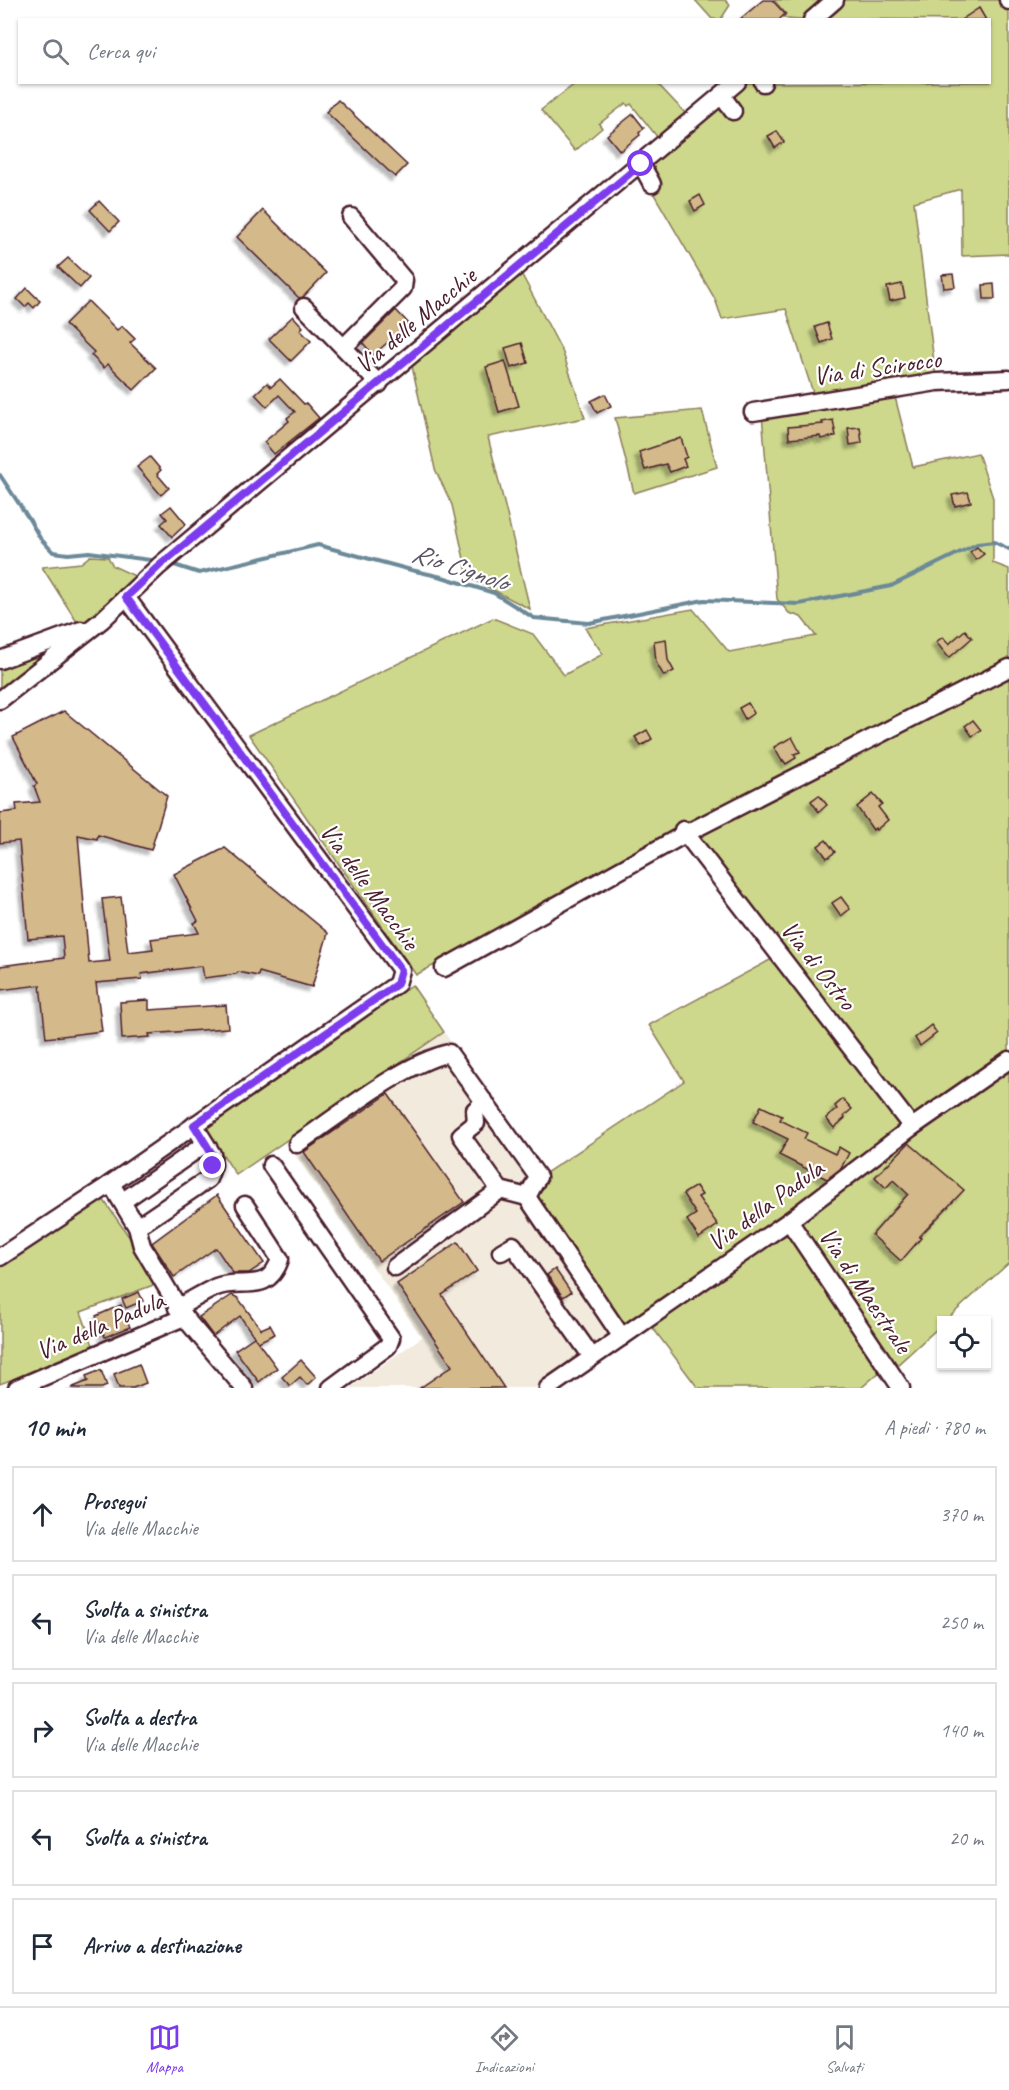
<!DOCTYPE html>
<html lang="it">
<head>
<meta charset="utf-8">
<style>
  :root { --surface:#fff; --page:#f2f2f3; --text:#1f2937; --muted:#747a83; --line:#e0e1e3; --accent:#7c3aed }
  body { margin:0; font-family:Caveat,sans-serif; background:var(--page); color:var(--text) }
  .controls { position:absolute; right:18px; bottom:18px; display:grid; overflow:hidden; border-radius:0px; box-shadow:0 2px 4px #0004 }
  .controls button { width:54px; height:54px; display:grid; place-items:center; padding:0; border:0; border-bottom:2px solid var(--line); background:var(--surface); color:var(--text); font:30px sans-serif }
  .stop { position:absolute; width:18px; height:18px; margin:-14px; border:4px solid #7c3aed; border-radius:50%; background:#fff }
  .stop.end { background:#7c3aed; border-color:#fff; box-shadow:0 2px 6px #0008 }
  .list { margin:0; padding:0; list-style:none }
  h2 { display:flex; justify-content:space-between; align-items:center; height:78px; margin:0; padding:0 24px; font-size:26px }
  h2 small { font-size:20px; font-weight:400; color:var(--muted) }
  .list li { display:grid; grid-template-columns:39px 1fr auto; gap:18px; align-items:center; box-sizing:border-box; height:96px; margin:0 12px 12px; padding:0 12px; border:2px solid var(--line); border-radius:0px }
  .list b { display:block; font-size:22px; white-space:nowrap }
  .list p { margin:0; font-size:20px; white-space:nowrap; color:var(--muted) }
  .list em { font-size:20px; font-style:normal; color:var(--muted) }
  .icon { flex:none; width:33px; height:33px; fill:none; stroke:currentColor; stroke-width:2; stroke-linecap:round; stroke-linejoin:round }
  .map { position:relative; flex:none; width:1009px; height:1388px; overflow:hidden }
  .search { position:absolute; background:var(--surface); box-shadow:0 2px 4px #0004; left:18px; right:18px; top:18px; height:66px; display:flex; align-items:center; gap:15px; box-sizing:border-box; padding:0 21px; border-radius:0px; color:var(--muted); font-size:22px }
  .sheet { height:618px; background:var(--surface) }
  nav { display:flex; justify-content:space-around; align-items:center; box-sizing:border-box; height:84px; border-top:2px solid var(--line); background:var(--surface); font-size:16px; color:var(--muted) }
  nav a { display:grid; justify-items:center; gap:3px }
  nav .on { color:var(--accent) }
  .map>svg:first-child { display:block }
  .built { fill:#f2eadc }
  .green { fill:#cdd88c; stroke:#8c7c5c; stroke-width:1.5 }
  .lines { fill:none; stroke-linecap:round; stroke-linejoin:round }
  .stream { stroke:#6c8998; stroke-width:4 }
  .building { fill:#d4b98a; stroke:#4a1f2b; stroke-width:1.5; filter:url(#shadow) }
  .minor-casing { stroke:#4a1f2b; stroke-width:21 }
  .minor { stroke:#fff; stroke-width:16 }
  .route { stroke:#7c3aed; stroke-width:8 }
  .labels { text-anchor:middle; stroke-width:4.5; stroke-linejoin:round; paint-order:stroke }
  .street-label { font-size:26px; fill:#4a1f2b; stroke:#fff }
  .water-label { font-size:27px; font-style:italic; fill:#5b5462; stroke:#fff }
</style>
</head>
<body>
<div class="map">
<svg width="1009" height="1388" viewBox="0 0 1009 1388">
  <defs>
    <filter id="shadow"><feDropShadow dx="-4.5" dy="4.5" stdDeviation="1.5" flood-color="#0004"/></filter>
  </defs>
  <rect width="100%" height="100%" fill="#fff"/>
  <filter id="ink" filterUnits="userSpaceOnUse"><feTurbulence type="fractalNoise" baseFrequency=".0167" numOctaves="2"/><feDisplacementMap in="SourceGraphic" scale="12" xChannelSelector="R" yChannelSelector="G"/><feConvolveMatrix kernelMatrix="1 2 1 2 8 2 1 2 1" color-interpolation-filters="sRGB"/></filter>
  <g filter="url(#ink)">
    <!-- built -->
    <polygon class="built" points="444,1032 548,1181 526,1197 618,1332 536,1388 350,1388 422,1337 286,1142"/>
    <!-- green -->
    <g class="green">
      <polygon points="695,0 725,0 730,5 721,19 712,19"/>
      <polygon points="774,0 823,0 800,20 787,19 784,17 786,14"/>
      <polygon points="843,0 1003,0 1009,13 1009,254 962,256 961,189 914,202 936,378 814,396 786,309 722,319 715,299 641,172 747,83 990,82 990,20 820,19"/>
      <polygon points="656,82 686,114 658,138 631,104 628,106 626,103 599,124 602,128 575,151 541,110 576,83"/>
      <polygon points="521,273 563,353 585,418 488,437 530,609 468,577 452,505 435,469 411,362"/>
      <polygon points="895,397 913,467 978,453 993,498 993,563 1009,569 1009,1263 946,1320 942,1320 941,1325 897,1365 790,1211 618,1332 525,1197 548,1181 543,1175 684,1081 649,1025 772,959 675,834 416,975 249,735 493,618 533,634 564,675 603,654 585,628 693,609 729,652 816,636 801,617 789,613 777,599 762,414"/>
      <polygon points="702,410 717,467 634,493 615,418"/>
      <polygon points="90,556 108,557 113,566 137,577 85,623 77,622 42,567 81,563"/>
      <polygon points="61,641 0,689 0,665"/>
      <polygon points="412,985 444,1032 236,1175 206,1129"/>
      <polygon points="103,1199 134,1244 156,1284 81,1312 94,1348 0,1384 0,1266"/>
      <polygon points="783,1233 791,1235 882,1370 861,1388 698,1388 652,1327"/>
    </g>
    <g class="lines">
      <!-- stream -->
      <g class="stream">
        <polyline points="0,475 29,519 40,538 53,552 68,554 89,552 158,561"/>
        <polyline points="168,563 199,573 318,545 411,570 442,577 494,593 534,618 589,623 704,600 799,604 891,586 977,544 994,542 1009,549"/>
      </g>
    </g>
    <!-- building -->
    <g class="building">
      <polygon points="763,0 772,0 785,14 779,20 739,20"/>
      <polygon points="979,8 986,20 961,20"/>
      <polygon points="338,100 407,165 395,177 326,112"/>
      <polygon points="633,114 644,128 639,133 640,135 620,151 607,135"/>
      <polygon points="777,131 784,142 775,148 768,136"/>
      <polygon points="700,195 705,205 695,211 690,201"/>
      <polygon points="99,201 119,222 110,231 90,210"/>
      <polygon points="263,210 326,273 303,297 299,298 237,237"/>
      <polygon points="68,258 89,278 80,288 58,267"/>
      <polygon points="953,274 955,287 944,288 942,275"/>
      <polygon points="902,284 905,298 890,301 887,287"/>
      <polygon points="994,284 995,299 984,299 983,285"/>
      <polygon points="27,288 40,301 34,308 29,303 25,307 17,299"/>
      <polygon points="88,301 117,330 122,326 135,339 130,343 156,368 134,390 108,364 104,368 91,355 94,352 65,324"/>
      <polygon points="396,310 409,324 373,355 363,343"/>
      <polygon points="293,316 303,327 300,330 311,341 291,361 269,339"/>
      <polygon points="827,323 832,339 821,343 815,327"/>
      <polygon points="522,343 528,363 511,368 505,348"/>
      <polygon points="505,361 519,406 499,412 486,367"/>
      <polygon points="280,379 304,404 306,403 319,418 274,454 264,442 289,421 287,418 295,412 279,395 267,407 255,394 267,383 271,387"/>
      <polygon points="605,394 611,406 597,413 591,401"/>
      <polygon points="833,420 836,436 821,439 820,436 789,439 788,427 823,424 822,422"/>
      <polygon points="860,427 862,443 850,445 848,428"/>
      <polygon points="681,438 687,457 683,459 686,466 670,472 666,464 645,470 639,452"/>
      <polygon points="150,457 161,470 157,474 169,488 161,495 137,467"/>
      <polygon points="968,492 971,502 955,506 952,495"/>
      <polygon points="171,506 186,524 172,537 161,524 167,519 162,513"/>
      <polygon points="977,547 984,554 976,560 970,552"/>
      <polygon points="965,630 972,638 949,658 936,642 943,637 949,644"/>
      <polygon points="666,639 668,660 674,671 664,676 656,662 654,641"/>
      <polygon points="748,703 754,713 745,719 739,708"/>
      <polygon points="64,711 167,796 151,850 98,835 97,839 78,835 89,963 110,961 102,899 121,897 128,952 153,949 151,939 199,933 194,923 198,921 174,874 225,848 328,933 312,987 259,972 258,976 238,972 236,974 204,978 202,966 141,974 142,979 96,983 102,1031 46,1038 40,985 0,990 0,966 64,958 62,936 28,939 19,841 0,843 0,813 17,811 16,804 40,802 34,786 37,784 13,737"/>
      <polygon points="973,720 981,730 972,736 965,726"/>
      <polygon points="647,730 652,739 641,746 635,737"/>
      <polygon points="792,737 800,752 794,754 796,758 786,764 783,760 782,761 774,747"/>
      <polygon points="873,794 882,804 878,807 888,820 876,830 875,828 873,830 857,807"/>
      <polygon points="819,795 827,805 819,812 811,801"/>
      <polygon points="826,840 835,852 827,858 818,846"/>
      <polygon points="841,897 850,909 841,916 832,903"/>
      <polygon points="149,1000 149,1010 226,1005 228,1028 149,1034 150,1037 122,1039 120,1002"/>
      <polygon points="931,1025 937,1033 920,1046 915,1038"/>
      <polygon points="388,1094 464,1202 379,1261 304,1152"/>
      <polygon points="843,1099 852,1109 844,1116 845,1118 834,1128 826,1118 837,1109 835,1106"/>
      <polygon points="761,1106 782,1116 780,1120 807,1133 804,1139 835,1154 839,1147 849,1153 841,1168 827,1179 779,1155 788,1139 753,1122"/>
      <polygon points="909,1143 964,1190 919,1237 921,1238 901,1261 872,1235 908,1194 893,1180 886,1188 875,1177"/>
      <polygon points="696,1186 702,1195 698,1197 718,1225 699,1238 687,1220 696,1214 683,1194"/>
      <polygon points="217,1195 264,1263 249,1273 233,1273 216,1248 174,1277 152,1243"/>
      <polygon points="458,1242 477,1271 442,1295 504,1388 420,1388 452,1366 397,1284"/>
      <polygon points="555,1269 571,1292 563,1297 547,1275"/>
      <polygon points="139,1292 143,1301 126,1308 122,1299"/>
      <polygon points="232,1295 238,1298 261,1329 270,1325 275,1334 258,1342 277,1368 259,1382 235,1350 254,1337 258,1342 240,1316 213,1336 199,1317"/>
      <polygon points="121,1305 130,1327 105,1337 96,1316"/>
      <polygon points="301,1360 316,1377 307,1385 300,1377 290,1386 282,1377"/>
      <polygon points="139,1364 146,1383 133,1388 119,1388 114,1374"/>
      <polygon points="101,1370 107,1386 102,1388 71,1388 88,1381 86,1376"/>
    </g>
    <g class="lines">
      <!-- minor casing -->
      <g class="minor-casing">
        <g id="minor">
          <polyline points="1008,0 1009,1"/>
          <polyline points="812,20 835,0"/>
          <polyline points="763,82 763,83"/>
          <polyline points="722,96 733,111"/>
          <polyline points="641,164 652,184"/>
          <polyline points="304,307 379,384"/>
          <polyline points="344,347 403,288 404,280 351,217"/>
          <polyline points="753,412 937,382 1009,379"/>
          <polyline points="0,660 81,630"/>
          <polyline points="0,700 102,620 159,566 737,82"/>
          <polyline points="683,830 912,1127"/>
          <polyline points="444,968 685,834 1009,668"/>
          <polyline points="485,1102 475,1110 476,1123 461,1135 500,1190 527,1197 622,1337"/>
          <path d="M297,1144c43,-29 103,-79 152,-91l89,124 -11,20"/>
          <polyline points="271,1165 391,1338 388,1346 331,1388"/>
          <polyline points="111,1184 137,1227 142,1246 184,1317"/>
          <polyline points="123,1201 205,1144"/>
          <polyline points="789,1221 901,1388"/>
          <polyline points="137,1227 208,1179 213,1165 212,1154 194,1125"/>
          <polyline points="501,1252 513,1245 592,1357"/>
          <polyline points="0,1257 103,1189 397,984 401,970 126,597"/>
          <polyline points="395,1267 500,1190"/>
          <path d="M177,1308c13,-7 26,-15 39,-21 25,-10 52,9 64,-28l-35,-54"/>
          <polyline points="17,1388 184,1317 244,1388"/>
          <polyline points="548,1388 789,1221 912,1127 1009,1060"/>
        </g>
      </g>
      <!-- minor -->
      <use href="#minor" class="minor"/>
    </g>
  </g>
  <g class="lines" filter="url(#ink)">
    <!-- route -->
    <polyline class="route" points="213,1166 212,1154 194,1125 397,984 401,970 126,597 159,566 641,164"/>
  </g>
  <g class="labels">
    <!-- street labels -->
    <g class="street-label">
      <text transform="translate(415 320) rotate(-40)" y="9">Via delle Macchie</text>
      <text transform="translate(877 367) rotate(-8)" y="9">Via di Scirocco</text>
      <text transform="translate(370 886) rotate(54)" y="9">Via delle Macchie</text>
      <text transform="translate(819 965) rotate(52)" y="9">Via di Ostro</text>
      <text transform="translate(765 1205) rotate(-36)" y="9">Via della Padula</text>
      <text transform="translate(866 1290) rotate(56)" y="9">Via di Maestrale</text>
      <text transform="translate(100 1325) rotate(-23)" y="9">Via della Padula</text>
    </g>
    <!-- water labels -->
    <g class="water-label">
      <text transform="translate(460 567) rotate(18)" y="9">Rio Cignolo</text>
    </g>
  </g>
</svg>
<div class="controls">
<button><svg class="icon" aria-label="locate" viewBox="0 0 24 24"><circle cx="12" cy="12" r="6"/><path d="M12 2v4M12 18v4M2 12h4M18 12h4"/></svg></button>
</div>
<div class="stop" style="left:641px;top:164px"></div>
<div class="stop end" style="left:213px;top:1166px"></div>
<div class="search"><svg class="icon" aria-label="search" viewBox="0 0 24 24"><circle cx="10" cy="10" r="6"/><path d="M15 15l6 6"/></svg>Cerca qui</div>
</div>
<section class="sheet">
<h2>10 min<small>A piedi · 780 m</small></h2>
<ul class="list">
<li><svg class="icon" aria-label="ahead" viewBox="0 0 24 24"><path d="M12 20V5M6 11l6-6 6 6"/></svg><div><b>Prosegui</b><p>Via delle Macchie</p></div><em>370 m</em></li>
<li><svg class="icon" aria-label="left" viewBox="0 0 24 24"><path d="M17 20v-9H6M10 6l-5 5 5 5"/></svg><div><b>Svolta a sinistra</b><p>Via delle Macchie</p></div><em>250 m</em></li>
<li><svg class="icon" aria-label="right" viewBox="0 0 24 24"><path d="M7 20v-9h11M14 6l5 5-5 5"/></svg><div><b>Svolta a destra</b><p>Via delle Macchie</p></div><em>140 m</em></li>
<li><svg class="icon" aria-label="left" viewBox="0 0 24 24"><path d="M17 20v-9H6M10 6l-5 5 5 5"/></svg><div><b>Svolta a sinistra</b></div><em>20 m</em></li>
<li><svg class="icon" aria-label="arrive" viewBox="0 0 24 24"><path d="M6 21V4h12l-3 4 3 4H6"/></svg><div><b>Arrivo a destinazione</b></div></li>
</ul>
</section>
<nav>
<a class="on"><svg class="icon" aria-label="map" viewBox="0 0 24 24"><path d="M3 6l6-2 6 2 6-2v14l-6 2-6-2-6 2zM9 4v14M15 6v14"/></svg>Mappa</a>
<a><svg class="icon" aria-label="directions" viewBox="0 0 24 24"><path d="M12 3l9 9-9 9-9-9zM9 14v-3h6M13 9l2 2-2 2"/></svg>Indicazioni</a>
<a><svg class="icon" aria-label="saved" viewBox="0 0 24 24"><path d="M7 4h10v16l-5-4-5 4z"/></svg>Salvati</a>
</nav>
</body>
</html>
